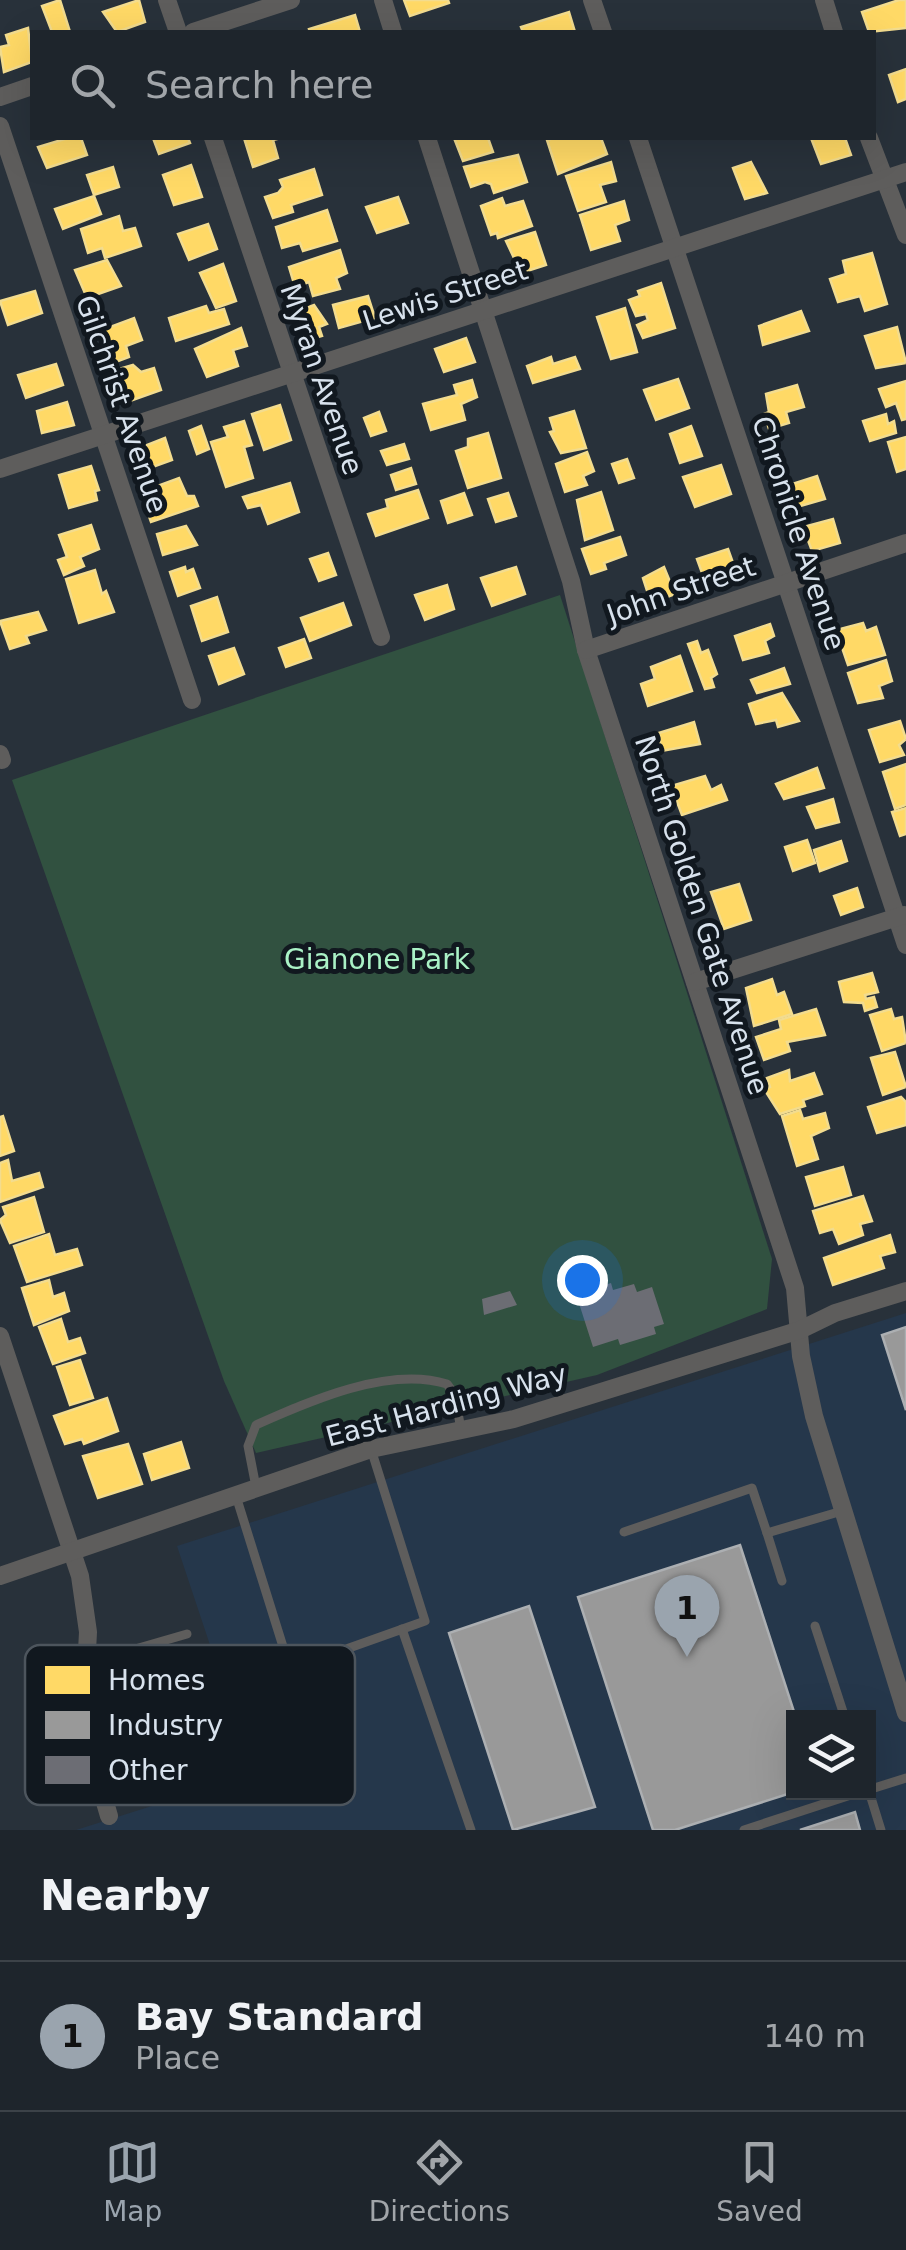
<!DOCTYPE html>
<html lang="en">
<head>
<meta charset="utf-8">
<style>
  :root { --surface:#1e252c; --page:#262d34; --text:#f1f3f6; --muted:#a1a5a9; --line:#3c4248; --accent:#9aa4ae }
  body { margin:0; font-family:"DejaVu Sans",sans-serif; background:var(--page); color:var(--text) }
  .controls { position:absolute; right:30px; bottom:30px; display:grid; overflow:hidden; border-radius:0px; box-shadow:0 10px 40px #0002 }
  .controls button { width:90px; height:90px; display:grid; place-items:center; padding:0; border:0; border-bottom:2px solid var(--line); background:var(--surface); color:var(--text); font:50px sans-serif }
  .you { position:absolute; left:582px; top:1280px; width:35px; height:35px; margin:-25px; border:8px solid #fff; border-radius:50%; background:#1a73e8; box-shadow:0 0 0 15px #1a73e833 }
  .badge { display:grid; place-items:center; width:65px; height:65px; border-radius:50%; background:var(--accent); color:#111; font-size:32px; font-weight:700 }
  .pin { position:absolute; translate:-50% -82px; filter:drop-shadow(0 2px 5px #0008) }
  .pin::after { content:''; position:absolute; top:52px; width:35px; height:30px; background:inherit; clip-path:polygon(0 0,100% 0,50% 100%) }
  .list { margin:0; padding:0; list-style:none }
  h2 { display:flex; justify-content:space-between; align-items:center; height:130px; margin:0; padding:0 40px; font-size:42px }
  h2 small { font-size:32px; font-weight:400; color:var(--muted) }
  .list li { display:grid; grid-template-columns:65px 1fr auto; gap:30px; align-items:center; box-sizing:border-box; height:150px; padding:0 40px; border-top:2px solid var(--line) }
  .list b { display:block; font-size:38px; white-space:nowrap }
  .list p { margin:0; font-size:32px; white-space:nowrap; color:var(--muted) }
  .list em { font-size:32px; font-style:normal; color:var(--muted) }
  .icon { flex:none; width:55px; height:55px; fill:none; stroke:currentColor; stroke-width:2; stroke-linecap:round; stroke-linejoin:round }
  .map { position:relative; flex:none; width:906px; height:1830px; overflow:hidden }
  .search { position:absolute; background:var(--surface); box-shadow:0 10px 40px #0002; left:30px; right:30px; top:30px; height:110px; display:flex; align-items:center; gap:25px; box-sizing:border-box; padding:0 35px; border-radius:0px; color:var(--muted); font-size:38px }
  .sheet { height:280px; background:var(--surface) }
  nav { display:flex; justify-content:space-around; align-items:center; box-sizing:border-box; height:140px; border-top:2px solid var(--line); background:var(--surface); font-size:28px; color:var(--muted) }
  nav a { display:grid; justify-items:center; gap:5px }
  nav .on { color:var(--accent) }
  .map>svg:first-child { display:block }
  .built { fill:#25374b; fill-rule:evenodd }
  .green { fill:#315140 }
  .homes { fill:#ffd966; stroke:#f3dc8e; stroke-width:2.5 }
  .industry { fill:#999; stroke:#acafb2; stroke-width:2.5 }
  .building { fill:#6c6d74 }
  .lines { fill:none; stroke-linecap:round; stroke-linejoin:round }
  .service { stroke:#5e5d5c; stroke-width:9 }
  .minor { stroke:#5e5d5c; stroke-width:18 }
  .labels { text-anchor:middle; stroke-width:10; stroke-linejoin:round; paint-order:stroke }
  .street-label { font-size:28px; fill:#d8e2ed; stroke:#11181f }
  .park-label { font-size:28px; fill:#aaf2c6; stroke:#11181f }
  .key { fill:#11181f; stroke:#4d555d; stroke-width:2.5 }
  .key-label { font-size:28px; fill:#d8e2ed }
</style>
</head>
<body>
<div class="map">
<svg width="906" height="1830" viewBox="0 0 906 1830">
  <rect width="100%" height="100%" fill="#28313a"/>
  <!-- built -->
  <path class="built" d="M906,1313v517h-830l177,-56 -76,-228zM794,1718h74v74h-74z"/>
  <!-- green -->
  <polygon class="green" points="560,595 772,1259 767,1309 597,1375 256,1453 224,1381 12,780"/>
  <!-- homes -->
  <g class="homes">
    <polygon points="60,0 70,32 52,32 42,6"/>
    <polygon points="139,0 145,22 117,32 103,12"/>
    <polygon points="404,0 448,0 449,3 410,16"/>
    <polygon points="899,0 906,0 906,28 869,32 862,12"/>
    <polygon points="569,12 575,32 523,32 521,27"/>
    <polygon points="355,15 360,32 310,32 309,29"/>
    <polygon points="28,28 32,62 4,72 0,47 9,45 6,35"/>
    <polygon points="906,69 906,99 898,102 889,75"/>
    <polygon points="68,138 81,138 87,155 47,168 38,147"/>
    <polygon points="153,138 188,138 190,143 159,154"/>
    <polygon points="244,138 281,138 273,140 278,158 253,167"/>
    <polygon points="454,138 488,138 493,152 463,161"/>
    <polygon points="554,138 601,138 607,154 558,174 547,140"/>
    <polygon points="811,138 845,138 851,155 821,164"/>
    <polygon points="518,155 527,182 494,193 491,184 485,182 471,187 464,167"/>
    <polygon points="611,162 616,181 600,185 606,202 578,211 566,176"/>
    <polygon points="751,162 767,193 745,199 733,168"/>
    <polygon points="191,165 202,197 174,205 163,175"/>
    <polygon points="113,167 119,187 94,195 87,175"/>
    <polygon points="314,169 322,195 291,205 293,212 273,218 265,197 278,193 283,187 280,180"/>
    <polygon points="94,196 101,214 63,229 55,209"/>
    <polygon points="398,197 408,223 377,233 366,207"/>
    <polygon points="502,198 505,206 523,201 532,226 498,238 497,233 491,235 481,206"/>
    <polygon points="624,201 629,220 615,225 620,241 591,250 580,215"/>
    <polygon points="327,210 337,241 303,251 300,243 282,248 276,227"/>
    <polygon points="119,216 123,231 135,228 141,246 105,258 102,248 88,253 81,229"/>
    <polygon points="208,224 217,249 189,260 178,234"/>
    <polygon points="535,232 546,265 521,273 506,241"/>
    <polygon points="340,250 347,273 336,278 340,289 313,296 309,282 295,287 289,267"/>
    <polygon points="872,253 887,304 865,311 860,296 838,302 830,279 846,274 843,261"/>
    <polygon points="107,260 121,286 87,298 75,270"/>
    <polygon points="223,264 236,301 216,308 200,273"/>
    <polygon points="661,283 675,328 643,338 637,325 648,320 646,314 636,316 629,300 640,296 638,291"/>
    <polygon points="35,291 42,313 8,325 0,301"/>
    <polygon points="368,296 375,318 339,328 333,305"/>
    <polygon points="314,305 327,324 319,327 322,336 308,340 296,320 300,318 298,311"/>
    <polygon points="206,306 209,313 224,309 229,324 176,341 169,318"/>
    <polygon points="625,308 637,352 611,359 597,317"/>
    <polygon points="801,311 809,331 763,345 759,326"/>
    <polygon points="134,318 142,340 126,346 129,357 110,364 102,330"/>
    <polygon points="897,327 906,363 876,368 865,336"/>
    <polygon points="241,328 247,346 233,350 238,366 207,377 195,349"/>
    <polygon points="466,338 475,362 444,372 435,349"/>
    <polygon points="551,357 553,364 575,357 580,369 533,383 527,366"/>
    <polygon points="56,364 63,385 26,398 18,375"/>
    <polygon points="133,365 141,372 154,368 161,390 130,401 112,371"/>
    <polygon points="678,379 689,408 656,420 644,390"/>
    <polygon points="472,380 477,397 461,404 465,420 431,430 423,404 457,395 454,385"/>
    <polygon points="906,381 906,419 902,420 896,403 886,407 879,389"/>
    <polygon points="797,385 804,407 786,412 789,423 769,429 764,414 769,412 766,394"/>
    <polygon points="67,402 74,425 42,433 37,411"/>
    <polygon points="280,405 291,440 264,450 252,414"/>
    <polygon points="574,411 586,448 561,453 550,432 554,431 550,418"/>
    <polygon points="379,412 386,431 371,436 364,418"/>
    <polygon points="886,414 888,424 894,421 896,433 870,441 863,421"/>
    <polygon points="244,421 252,445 244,447 253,478 226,487 211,442 228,437 224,427"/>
    <polygon points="201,426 209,449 197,454 189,431"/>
    <polygon points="691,426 702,456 680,463 670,434"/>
    <polygon points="488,433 501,478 468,488 456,451 468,447 468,439"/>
    <polygon points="906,437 906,469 897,472 888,442"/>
    <polygon points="165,438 172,460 150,468 142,447"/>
    <polygon points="404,444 409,459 387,465 381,451"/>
    <polygon points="587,452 594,471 583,476 587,485 565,492 556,464"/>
    <polygon points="627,459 634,478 619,483 612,464"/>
    <polygon points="721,465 731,494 695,507 683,477"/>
    <polygon points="91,466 99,490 95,491 97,500 69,508 59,475"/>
    <polygon points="411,468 416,484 396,490 391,475"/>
    <polygon points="817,476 825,499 797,507 789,485"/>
    <polygon points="179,478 187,496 194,496 198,506 151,522 145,505 156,500 152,488"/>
    <polygon points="290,483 299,512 268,524 261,505 248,508 243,497"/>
    <polygon points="418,490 428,518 376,536 368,514 388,508 386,500"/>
    <polygon points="601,492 613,530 585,540 577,500"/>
    <polygon points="464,493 472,515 448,523 441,501"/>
    <polygon points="508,493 516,516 496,522 488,499"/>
    <polygon points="833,519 840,543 812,551 803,527"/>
    <polygon points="91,525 99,549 80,557 84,566 64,575 58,560 67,557 59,535"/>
    <polygon points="186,526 197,545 163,555 157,534"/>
    <polygon points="620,537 626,555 604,563 606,569 591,574 582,549"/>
    <polygon points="728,549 737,574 706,584 697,559"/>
    <polygon points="328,553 336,575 319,581 310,559"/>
    <polygon points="185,567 186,572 193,569 200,588 178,596 170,572"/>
    <polygon points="516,567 525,594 492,606 481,578"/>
    <polygon points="664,567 675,594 651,603 643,578"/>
    <polygon points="95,570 102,594 106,591 114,612 79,623 66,579"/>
    <polygon points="447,585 454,609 425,620 415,595"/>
    <polygon points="217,597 228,632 202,641 191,606"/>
    <polygon points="343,603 351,625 310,641 301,618"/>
    <polygon points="38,612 46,630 26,636 29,643 10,649 0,621"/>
    <polygon points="863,623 866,631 876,627 885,655 848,665 836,630"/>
    <polygon points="770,624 774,636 765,641 769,653 743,660 735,636"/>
    <polygon points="304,639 311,658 286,667 279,648"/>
    <polygon points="697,641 701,653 708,650 717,674 711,678 714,687 705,689 688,644"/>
    <polygon points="234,648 244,674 219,684 209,656"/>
    <polygon points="680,656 692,691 648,706 641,684 655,679 651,667"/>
    <polygon points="886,660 892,681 879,686 883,698 858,703 848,673"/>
    <polygon points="784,668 790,684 757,693 751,680"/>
    <polygon points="782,693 799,721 778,727 776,720 756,724 749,704"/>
    <polygon points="900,721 906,739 899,745 904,755 880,762 869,730"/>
    <polygon points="694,722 700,744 661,751 659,733"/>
    <polygon points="906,764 906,805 895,809 883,772"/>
    <polygon points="817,768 824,788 784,799 776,784"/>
    <polygon points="705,776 711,790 721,785 727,800 682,815 671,786"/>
    <polygon points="833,799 839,822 816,828 807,807"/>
    <polygon points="906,808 906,834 900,836 892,812"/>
    <polygon points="807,840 815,863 793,871 785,847"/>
    <polygon points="841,841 847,861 820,871 814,850"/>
    <polygon points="739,884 751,920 724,929 711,892"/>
    <polygon points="857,888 863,907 841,915 834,896"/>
    <polygon points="872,973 878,992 865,995 866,999 874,997 877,1007 865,1011 863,1003 844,1002 839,982"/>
    <polygon points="772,979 777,995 784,992 792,1014 754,1026 746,988"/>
    <polygon points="816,1009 825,1035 787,1042 790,1051 764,1060 756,1037 781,1029 779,1020"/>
    <polygon points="891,1009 894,1019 902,1017 906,1043 882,1051 870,1015"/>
    <polygon points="895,1052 906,1087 883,1095 871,1058"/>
    <polygon points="789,1070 790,1081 814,1073 822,1094 803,1100 805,1106 780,1114 764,1089 770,1087 767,1078"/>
    <polygon points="901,1097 906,1102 906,1125 877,1133 868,1107"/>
    <polygon points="800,1110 803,1119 825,1113 829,1128 811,1136 818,1159 797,1166 782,1116"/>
    <polygon points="3,1116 14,1151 0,1156 0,1117"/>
    <polygon points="8,1160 12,1181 39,1173 43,1187 0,1202 0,1163"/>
    <polygon points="843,1167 851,1195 815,1206 806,1177"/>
    <polygon points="863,1196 872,1221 860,1224 863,1235 839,1244 833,1229 820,1233 813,1211"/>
    <polygon points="34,1197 44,1232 10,1243 0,1220 6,1215 3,1207"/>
    <polygon points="49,1234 55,1255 77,1249 82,1265 27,1282 14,1246"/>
    <polygon points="890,1235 895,1252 880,1256 884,1268 833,1285 824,1258"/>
    <polygon points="49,1280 53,1297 64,1293 69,1311 34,1325 22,1288"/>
    <polygon points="61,1319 68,1342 80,1338 85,1353 53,1364 39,1327"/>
    <polygon points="80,1360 93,1398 70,1405 57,1367"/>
    <polygon points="107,1398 118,1431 84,1444 82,1439 65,1444 54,1416"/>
    <polygon points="181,1442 189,1468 152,1480 144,1454"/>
    <polygon points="128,1444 142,1484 98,1498 83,1456"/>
  </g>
  <!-- industry -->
  <g class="industry">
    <polygon points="906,1327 906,1410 882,1335"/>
    <polygon points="740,1545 796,1718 794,1792 675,1830 653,1830 578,1597"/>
    <polygon points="529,1606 595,1807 513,1830 449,1633"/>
    <polygon points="855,1812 860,1830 800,1830"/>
  </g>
  <!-- building -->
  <g class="building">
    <polygon points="611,1283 613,1290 634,1284 637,1292 652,1287 664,1324 654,1327 656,1334 620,1345 618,1339 593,1347 576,1294"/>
    <polygon points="510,1291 517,1305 484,1315 482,1299"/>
  </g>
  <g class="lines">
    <!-- service -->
    <g class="service">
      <path d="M256,1487l-8,-41 8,-21c54,-24 132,-59 191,-41l8,11 6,35"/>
      <polyline points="236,1496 290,1669 425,1621 371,1449"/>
      <polyline points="624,1532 752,1488 767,1533"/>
      <polyline points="782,1581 767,1533 842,1511"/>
      <polyline points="815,1626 845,1718"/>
      <polyline points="402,1629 471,1830"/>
      <polyline points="87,1651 111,1656 187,1634"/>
      <polyline points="868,1788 881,1830"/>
      <polyline points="868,1790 906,1778"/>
      <polyline points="744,1830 860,1792"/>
    </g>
    <!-- minor -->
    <g class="minor">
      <polyline points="167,0 178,32"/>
      <polyline points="383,0 393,32"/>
      <polyline points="592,0 603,32"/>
      <polyline points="824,0 834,32"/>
      <polyline points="193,32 291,0"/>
      <polyline points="0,97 32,86"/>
      <polyline points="0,126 192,700"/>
      <polyline points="213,138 381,637"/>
      <polyline points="427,138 571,581 586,650 795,1288 801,1356 814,1416 906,1713"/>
      <polyline points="638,138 906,945"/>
      <polyline points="869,138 906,235"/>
      <polyline points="0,469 906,172"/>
      <polyline points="586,650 906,543"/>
      <polyline points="0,754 2,760"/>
      <polyline points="695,982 904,915"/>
      <polyline points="0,1336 80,1576 88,1632 83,1727 109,1816"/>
      <polyline points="0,1576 371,1449 514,1419 800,1330 835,1313 906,1291"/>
    </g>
  </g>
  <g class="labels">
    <!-- street labels -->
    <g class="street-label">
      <text transform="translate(445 295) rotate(-18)" y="10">Lewis Street</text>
      <text transform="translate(322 379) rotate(71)" y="10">Myran Avenue</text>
      <text transform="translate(122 404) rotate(71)" y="10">Gilchrist Avenue</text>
      <text transform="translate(799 533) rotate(72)" y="10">Chronicle Avenue</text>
      <text transform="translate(681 590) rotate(-19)" y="10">John Street</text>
      <text transform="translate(702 915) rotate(72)" y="10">North Golden Gate Avenue</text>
      <text transform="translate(446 1405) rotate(-15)" y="10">East Harding Way</text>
    </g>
    <!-- park labels -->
    <g class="park-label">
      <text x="377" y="969">Gianone Park</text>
    </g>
  </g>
  <!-- legend -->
  <rect x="25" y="1645" width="330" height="160" rx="15" class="key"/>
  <rect x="45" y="1666" width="45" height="28" fill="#ffd966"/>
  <rect x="45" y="1711" width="45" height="28" fill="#999"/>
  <rect x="45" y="1756" width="45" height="28" fill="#6c6d74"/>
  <g class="key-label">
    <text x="108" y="1690">Homes</text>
    <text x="108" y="1735">Industry</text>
    <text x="108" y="1780">Other</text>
  </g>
</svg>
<div class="controls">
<button><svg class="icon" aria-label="layers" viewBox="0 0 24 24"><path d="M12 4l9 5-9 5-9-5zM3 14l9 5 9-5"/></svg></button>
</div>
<div class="you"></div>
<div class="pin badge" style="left:687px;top:1657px">1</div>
<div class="search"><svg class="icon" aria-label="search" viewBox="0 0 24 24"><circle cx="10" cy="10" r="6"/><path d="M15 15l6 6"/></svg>Search here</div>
</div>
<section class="sheet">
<h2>Nearby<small></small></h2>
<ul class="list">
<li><span class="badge">1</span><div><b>Bay Standard</b><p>Place</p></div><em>140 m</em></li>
</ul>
</section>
<nav>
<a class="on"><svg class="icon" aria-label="map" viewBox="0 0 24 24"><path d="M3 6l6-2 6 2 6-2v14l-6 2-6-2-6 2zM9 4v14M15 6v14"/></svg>Map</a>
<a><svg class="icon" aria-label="directions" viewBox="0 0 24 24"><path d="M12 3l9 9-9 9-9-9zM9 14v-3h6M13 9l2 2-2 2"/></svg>Directions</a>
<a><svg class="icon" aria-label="saved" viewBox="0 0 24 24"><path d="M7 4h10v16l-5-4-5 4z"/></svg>Saved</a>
</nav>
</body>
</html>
